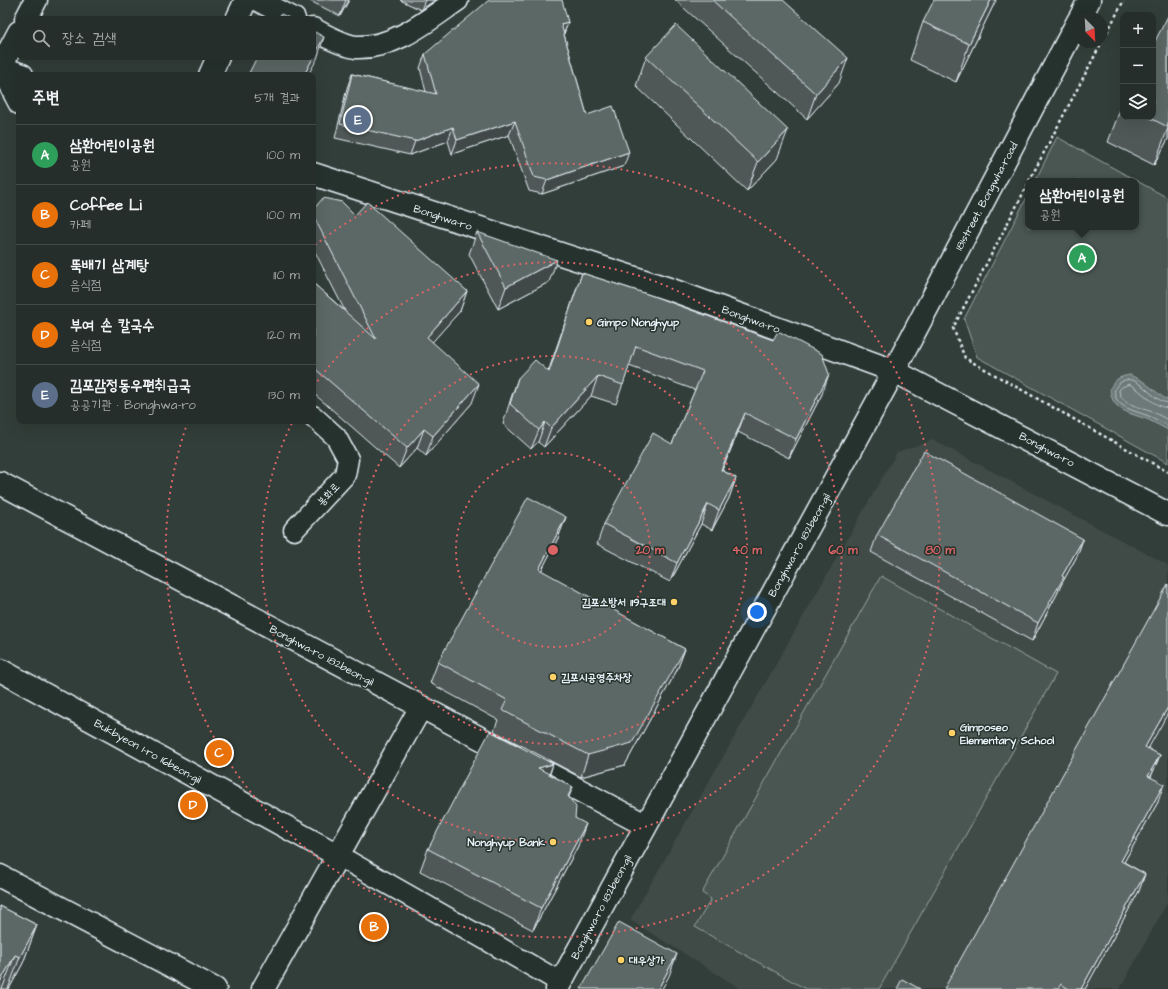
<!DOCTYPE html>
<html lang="ko">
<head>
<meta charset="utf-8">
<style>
  :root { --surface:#262e2b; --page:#323a37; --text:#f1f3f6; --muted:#a4a8a9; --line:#424a47; --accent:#d6ab8b }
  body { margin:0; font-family:"Architects Daughter","Poor Story",sans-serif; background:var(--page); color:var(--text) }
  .controls { position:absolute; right:12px; top:12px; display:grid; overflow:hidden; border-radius:8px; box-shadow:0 4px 16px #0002 }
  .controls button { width:36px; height:36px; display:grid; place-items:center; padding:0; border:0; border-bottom:1px solid var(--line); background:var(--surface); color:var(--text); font:20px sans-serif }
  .compass { position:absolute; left:1072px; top:12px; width:36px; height:36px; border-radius:50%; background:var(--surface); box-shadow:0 4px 16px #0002; rotate:156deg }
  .you { position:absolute; left:757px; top:612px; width:14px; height:14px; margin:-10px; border:3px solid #fff; border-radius:50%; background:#1a73e8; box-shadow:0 0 0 6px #1a73e833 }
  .badge { display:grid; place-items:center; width:26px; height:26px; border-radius:50%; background:var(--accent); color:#fff; font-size:13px; font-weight:700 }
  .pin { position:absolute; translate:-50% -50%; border:2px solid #fff; box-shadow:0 1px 4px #0006 }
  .popup { position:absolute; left:1025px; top:178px; width:114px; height:52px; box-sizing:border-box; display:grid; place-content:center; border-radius:8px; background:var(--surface); filter:drop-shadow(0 1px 3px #0005); font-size:13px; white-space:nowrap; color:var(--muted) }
  .popup b { font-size:15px; color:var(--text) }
  .popup::after { content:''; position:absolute; left:50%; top:100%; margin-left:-8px; border:8px solid transparent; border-top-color:var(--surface) }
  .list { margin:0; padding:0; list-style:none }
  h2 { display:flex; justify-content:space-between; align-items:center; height:52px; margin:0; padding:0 16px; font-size:17px }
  h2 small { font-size:13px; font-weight:400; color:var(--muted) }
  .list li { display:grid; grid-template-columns:26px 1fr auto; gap:12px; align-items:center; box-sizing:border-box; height:60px; padding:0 16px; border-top:1px solid var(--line) }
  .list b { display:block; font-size:15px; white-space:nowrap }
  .list p { margin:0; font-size:13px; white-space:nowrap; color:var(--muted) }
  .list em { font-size:13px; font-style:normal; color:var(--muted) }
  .icon { flex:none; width:22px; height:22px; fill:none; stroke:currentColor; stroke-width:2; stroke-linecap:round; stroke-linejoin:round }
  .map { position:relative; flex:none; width:1168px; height:989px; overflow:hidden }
  .search { position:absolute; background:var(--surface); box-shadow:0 4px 16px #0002; left:16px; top:16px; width:300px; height:44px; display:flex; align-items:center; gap:10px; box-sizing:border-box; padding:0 14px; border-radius:8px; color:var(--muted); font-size:15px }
  .panel { position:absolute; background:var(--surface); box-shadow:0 4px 16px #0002; left:16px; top:72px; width:300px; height:352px; border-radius:8px }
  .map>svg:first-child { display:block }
  .built { fill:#3f4b46 }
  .green { fill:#495651; stroke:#98a4a4 }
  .water { fill:#6d7978; stroke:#9ea9ab }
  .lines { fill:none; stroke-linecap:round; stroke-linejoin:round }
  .shore { stroke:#b7c1c5; stroke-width:1 }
  .service-casing { stroke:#e8f1f8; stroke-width:23 }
  .minor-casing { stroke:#e8f1f8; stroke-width:25 }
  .tertiary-casing { stroke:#e8f1f8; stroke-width:25 }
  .path { stroke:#e8f1f8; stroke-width:2.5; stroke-dasharray:3 3; stroke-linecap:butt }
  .service { stroke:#26332d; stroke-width:20 }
  .minor { stroke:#26332d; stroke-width:22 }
  .tertiary { stroke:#26332d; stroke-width:22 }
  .wall { fill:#4f5957; stroke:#e8f1f8 }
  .shaded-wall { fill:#404947; stroke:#e8f1f8 }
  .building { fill:#5c6865; stroke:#e8f1f8 }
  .ring { fill:none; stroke:#db6466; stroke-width:2; stroke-dasharray:2 4 }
  .poi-dot { fill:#ffd166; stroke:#26332d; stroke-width:1.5 }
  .labels { text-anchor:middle; stroke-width:3; stroke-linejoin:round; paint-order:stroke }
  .street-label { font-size:11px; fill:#e8f1f8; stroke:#26332d }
  .poi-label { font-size:11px; font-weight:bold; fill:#e8f1f8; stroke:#26332d; text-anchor:start }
  .centre { fill:#db6466; stroke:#26332d; stroke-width:2 }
  .ring-label { font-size:12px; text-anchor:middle; font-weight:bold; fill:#db6466; stroke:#26332d; stroke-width:3; stroke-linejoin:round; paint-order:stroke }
</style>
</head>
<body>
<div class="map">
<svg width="1168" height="989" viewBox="0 0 1168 989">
  <rect width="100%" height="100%" fill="#323e39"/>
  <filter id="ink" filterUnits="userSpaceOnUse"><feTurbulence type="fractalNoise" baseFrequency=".025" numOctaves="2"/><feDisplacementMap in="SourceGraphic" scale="8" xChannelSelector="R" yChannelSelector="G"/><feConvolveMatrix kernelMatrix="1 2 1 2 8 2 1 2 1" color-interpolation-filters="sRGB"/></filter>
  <g filter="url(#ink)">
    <!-- built -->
    <polygon class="built" points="933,440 1168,565 1168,901 1120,989 741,989 630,920 897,452"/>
    <!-- green -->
    <g class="green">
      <polygon points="1057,137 1168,198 1168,463 977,357 964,319 1028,195 1028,227 1136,227 1136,181 1035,181"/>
      <polygon points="881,576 1056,674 879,989 806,989 695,927 711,899 702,893"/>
    </g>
    <!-- water -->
    <path class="water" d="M1130,375l14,7 20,16 4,1v31c-6,-3 -13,-7 -19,-10 -15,-6 -35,-8 -38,-26 -1,-3 -1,-6 1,-9 4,-7 11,-9 18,-10z"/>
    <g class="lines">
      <!-- shore -->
      <g class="shore">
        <path d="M1168,403c-19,-2 -34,-40 -53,-15 -4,20 23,23 36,29 6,3 12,5 17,9"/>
        <path d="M1168,408c-15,-1 -26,-18 -39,-24l-7,3 -3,3 1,5 7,8 26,9 15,8"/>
      </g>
      <!-- service casing -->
      <g class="service-casing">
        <g id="service">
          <polyline points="0,68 19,104"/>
          <polyline points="294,530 345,475 348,459 336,437 313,416"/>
          <polyline points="339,856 560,982"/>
        </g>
      </g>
      <!-- minor casing -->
      <g class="minor-casing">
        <g id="minor">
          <polyline points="258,0 294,19"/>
          <polyline points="1080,18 1089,0"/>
          <polyline points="26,19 36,0"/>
          <polyline points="237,19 246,0"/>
          <path d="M313,29c10,6 32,17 43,18 38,2 72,-27 101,-47"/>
          <polyline points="0,68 19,32"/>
          <polyline points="210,75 218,57"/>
          <polyline points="0,483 512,755"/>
          <polyline points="0,670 339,856"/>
          <polyline points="547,773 645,825"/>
          <polyline points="0,876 215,989"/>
          <polyline points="263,989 421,707"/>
          <polyline points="557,989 894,371 1078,21"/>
        </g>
      </g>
      <!-- tertiary casing -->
      <g class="tertiary-casing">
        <g id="tertiary">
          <polyline points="0,67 22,75"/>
          <polyline points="313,174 672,290 894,371 1168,514"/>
        </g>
      </g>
      <!-- path -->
      <g class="path">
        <polyline points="1029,181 1124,0"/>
        <polyline points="1028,184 953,328 965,358 1168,472"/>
      </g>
      <!-- service -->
      <use href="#service" class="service"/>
      <!-- minor -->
      <use href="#minor" class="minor"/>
      <!-- tertiary -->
      <use href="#tertiary" class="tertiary"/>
    </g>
    <!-- wall -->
    <g class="wall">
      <polygon points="308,0 349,0 340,16"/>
      <polygon points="400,0 435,0 421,10"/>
      <polygon points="675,0 783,0 839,83 807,119"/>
      <polygon points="996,0 956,82 910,60 923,22"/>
      <polygon points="1168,16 1168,139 1154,165 1108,142 1123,102 1123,117 1153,117"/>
      <polygon points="568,22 564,34 587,115 624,166 542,194 529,191 509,135 452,154 448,141 410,155 335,138 347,88 352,74 426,92 420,68 425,54"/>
      <polygon points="646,57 777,159 747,191 636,86"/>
      <polygon points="313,210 355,215 467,291 460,311 432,342 472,403 426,456 417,448 399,468 313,393 313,283 345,311 313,248"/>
      <polygon points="477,232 549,282 498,309 469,254"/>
      <polygon points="582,273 822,394 789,458 738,432 722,470 736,478 729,498 712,530 701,524 670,582 597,544 604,524 672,444 695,390 629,366 616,404 591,396 544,447 538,442 531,449 503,424 511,398 518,378 548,372"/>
      <polygon points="566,517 558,538 541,571 685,649 677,670 625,765 581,777 494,731 498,720 430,683 438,662"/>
      <polygon points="877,535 1083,539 1077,556 1061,585 1057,594 1032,641 871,552"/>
      <polygon points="1148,749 1160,755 1153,772 1151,777 1158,802 1124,862 1145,874 1139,891 1085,989 944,989"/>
      <polygon points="553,764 550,774 573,787 569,797 575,818 578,846 533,930 420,871 428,849"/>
      <polygon points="0,906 37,925 23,963 9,989 0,989"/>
    </g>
    <!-- shaded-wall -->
    <g class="shaded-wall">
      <polygon points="346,0 349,0 340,16"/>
      <polygon points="425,0 435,0 421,10"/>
      <polygon points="991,0 996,0 956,82 969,44"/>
      <polygon points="568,22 563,36 561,24"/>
      <polygon points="324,37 317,59 308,75 304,75"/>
      <polygon points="848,58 839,83 807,119 816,94"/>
      <polygon points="515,121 509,135 452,154 457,140"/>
      <polygon points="453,127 448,141 410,155 415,141"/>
      <polygon points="1168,128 1168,139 1154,165"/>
      <polygon points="788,130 777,159 747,191 758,162"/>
      <polygon points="629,152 624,166 542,194 547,180"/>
      <polygon points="557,260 549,282 498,309 506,287"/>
      <polygon points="467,291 460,311 419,357 427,337"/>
      <polygon points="829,374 822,394 789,458 796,439"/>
      <polygon points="598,376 591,396 544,447 551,428"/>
      <polygon points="479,384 472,403 426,456 433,436"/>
      <polygon points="745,413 738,432 714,490 721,470"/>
      <polygon points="545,422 538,442 531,449 539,430"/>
      <polygon points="424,429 417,448 399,468 407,448"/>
      <polygon points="736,478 729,498 712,530 719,510"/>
      <polygon points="708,504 701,524 670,582 677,563"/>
      <polygon points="566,517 558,538 531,591 539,569"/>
      <polygon points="1083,539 1077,556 1061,585 1057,594 1032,641 1038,623 1062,576"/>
      <polygon points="685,649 677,670 625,765 581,777 588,755"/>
      <polygon points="1168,707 1168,713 1139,765 1145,747"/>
      <polygon points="1160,755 1153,772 1141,793 1148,776"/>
      <polygon points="553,764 545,786 538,768"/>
      <polygon points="1164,784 1158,802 1115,878 1121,861"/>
      <polygon points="586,824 578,846 533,930 541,908"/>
      <polygon points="1145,874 1139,891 1085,989 1081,989"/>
      <polygon points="37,925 23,963 9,989 8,989 20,957"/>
      <polygon points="677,954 669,976 662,989 658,989"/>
      <polygon points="15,955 2,989 0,989 0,982"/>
    </g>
    <!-- building -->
    <g class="building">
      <polygon points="489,0 562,0 568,22 561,24 587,115 613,106 629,152 547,180 534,177 515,121 457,140 453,127 415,141 340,124 352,74 436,94 425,54"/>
      <polygon points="712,0 783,0 848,58 816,94"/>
      <polygon points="934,0 991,0 969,44 923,22"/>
      <polygon points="281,14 291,19 278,19"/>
      <polygon points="1168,16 1168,127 1148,117 1153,117 1153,45"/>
      <polygon points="676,25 788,130 758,162 646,57"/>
      <polygon points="313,31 324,37 304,75 248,75 257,57 313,57"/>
      <polygon points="323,198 342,202 355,215 367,202 467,291 427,337 479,384 433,436 424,429 407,448 313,367 313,283 376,339 313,215 313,210"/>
      <polygon points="477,232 557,260 506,287"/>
      <polygon points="582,273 653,296 773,340 778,331 822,354 829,374 796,439 745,413 721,470 736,478 719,510 708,504 677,563 604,524 653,433 672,444 703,371 636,346 623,385 598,376 551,428 545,422 539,430 510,404 518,378 535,360 549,372"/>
      <polygon points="924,451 1083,539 1062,576 1064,577 1038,623 877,535"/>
      <polygon points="528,497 566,517 539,569 685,649 632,743 588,755 502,710 507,700 438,662"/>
      <polygon points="1168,584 1168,707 1145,747 1160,755 1148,776 1164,784 1121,861 1145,874 1081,989 1069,989 1061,984 1058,989 944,989"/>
      <polygon points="490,731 553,764 538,768 573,787 568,796 576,807 575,818 586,824 541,908 428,849"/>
      <polygon points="0,906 37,925 20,957 15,955 0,982"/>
      <polygon points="619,922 677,954 658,989 581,989"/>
      <polygon points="902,979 920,989 897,989"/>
    </g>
  </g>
  <!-- distance rings -->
  <g class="ring">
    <circle cx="553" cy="550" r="97"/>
    <circle cx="553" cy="550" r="194"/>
    <path d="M314 386A290 290 0 1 1 292 423"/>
    <path d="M315 245A387 387 0 1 1 187 424"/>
  </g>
  <!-- markers -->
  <g class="poi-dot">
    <circle cx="589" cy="322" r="4"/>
    <circle cx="674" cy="602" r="4"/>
    <circle cx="553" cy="677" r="4"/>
    <circle cx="952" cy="733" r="4"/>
    <circle cx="553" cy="842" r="4"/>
    <circle cx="621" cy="960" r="4"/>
  </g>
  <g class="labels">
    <!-- street labels -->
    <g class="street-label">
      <text transform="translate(986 196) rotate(-62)" y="4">181street, Bongwha-road</text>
      <text transform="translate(443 217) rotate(18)" y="4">Bonghwa-ro</text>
      <text transform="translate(751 319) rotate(20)" y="4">Bonghwa-ro</text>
      <text transform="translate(1047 449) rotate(28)" y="4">Bonghwa-ro</text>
      <text transform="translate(328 494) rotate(-47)" y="4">봉화로</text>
      <text transform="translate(799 545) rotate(-61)" y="4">Bonghwa-ro 182beon-gil</text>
      <text transform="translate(322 655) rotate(28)" y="4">Bonghwa-ro 182beon-gil</text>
      <text transform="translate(148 751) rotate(29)" y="4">Bukbyeon 1-ro 16beon-gil</text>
      <text transform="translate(601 907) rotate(-62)" y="4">Bonghwa-ro 182beon-gil</text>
    </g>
    <!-- poi labels -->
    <g class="poi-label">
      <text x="597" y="326">Gimpo Nonghyup</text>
      <text x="666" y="606" text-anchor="end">김포소방서 119구조대</text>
      <text x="561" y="681">김포시공영주차장</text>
      <text x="960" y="731">Gimposeo<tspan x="960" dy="13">Elementary School</tspan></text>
      <text x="545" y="846" text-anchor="end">Nonghyup Bank</text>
      <text x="629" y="964">대우상가</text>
    </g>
  </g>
  <circle cx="553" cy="550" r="6" class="centre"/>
  <g class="ring-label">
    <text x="650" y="554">20 m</text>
    <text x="747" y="554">40 m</text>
    <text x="843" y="554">60 m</text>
    <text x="940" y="554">80 m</text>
  </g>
</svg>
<div class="controls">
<button>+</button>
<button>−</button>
<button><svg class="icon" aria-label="layers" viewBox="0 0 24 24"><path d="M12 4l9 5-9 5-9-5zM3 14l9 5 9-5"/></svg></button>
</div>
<svg class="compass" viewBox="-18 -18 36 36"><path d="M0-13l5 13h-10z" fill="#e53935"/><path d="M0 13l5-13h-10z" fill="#a4a8a9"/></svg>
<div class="you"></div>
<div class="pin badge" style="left:1082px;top:258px;background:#2e9e5b">A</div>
<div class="popup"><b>삼환어린이공원</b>공원</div>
<div class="pin badge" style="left:374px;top:927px;background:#e8710a">B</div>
<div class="pin badge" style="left:219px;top:753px;background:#e8710a">C</div>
<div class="pin badge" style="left:193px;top:805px;background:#e8710a">D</div>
<div class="pin badge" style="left:358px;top:120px;background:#5c6f8a">E</div>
<div class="search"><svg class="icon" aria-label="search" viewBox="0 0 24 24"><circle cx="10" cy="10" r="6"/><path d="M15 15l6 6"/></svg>장소 검색</div>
<section class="panel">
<h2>주변<small>5개 결과</small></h2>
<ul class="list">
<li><span class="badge" style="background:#2e9e5b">A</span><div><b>삼환어린이공원</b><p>공원</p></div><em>100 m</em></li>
<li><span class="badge" style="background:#e8710a">B</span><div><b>Coffee Li</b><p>카페</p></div><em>100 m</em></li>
<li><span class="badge" style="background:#e8710a">C</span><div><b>뚝배기 삼계탕</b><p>음식점</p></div><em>110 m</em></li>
<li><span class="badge" style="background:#e8710a">D</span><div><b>부여 손 칼국수</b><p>음식점</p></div><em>120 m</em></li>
<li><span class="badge" style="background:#5c6f8a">E</span><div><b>김포감정동우편취급국</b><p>공공기관 · Bonghwa-ro</p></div><em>130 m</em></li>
</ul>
</section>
</div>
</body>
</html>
